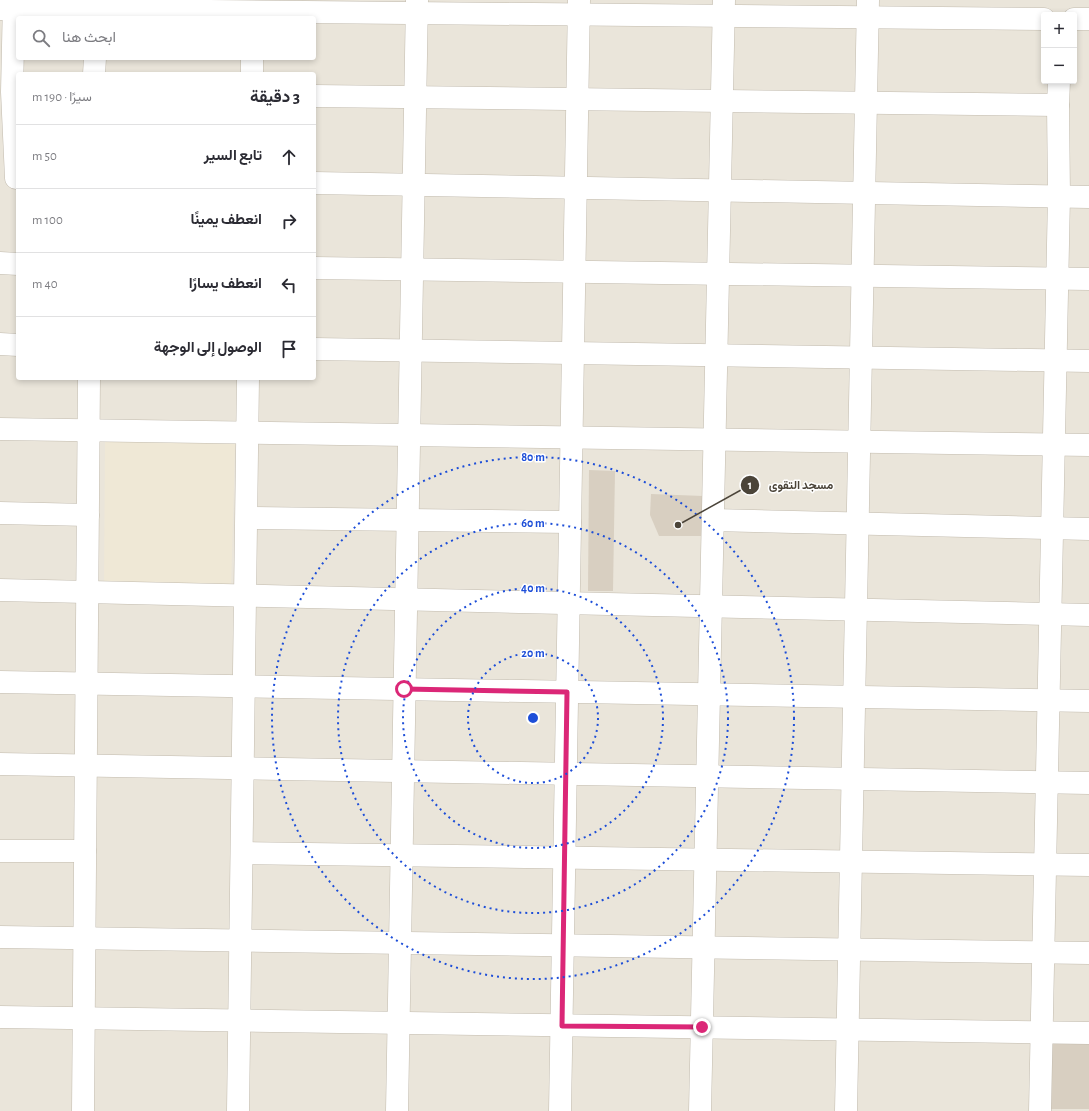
<!DOCTYPE html>
<html lang="ar">
<head>
<meta charset="utf-8">
<style>
  :root { --surface:#fff; --page:#f2f2f3; --text:#2b2b33; --muted:#7c7c81; --line:#e1e1e2 }
  body { margin:0; font-family:"Alegreya Sans",Vazirmatn,sans-serif; background:var(--page); color:var(--text); direction:rtl }
  .controls { position:absolute; right:12px; top:12px; display:grid; overflow:hidden; border-radius:4px; box-shadow:0 2px 6px #0003 }
  .controls button { width:36px; height:36px; display:grid; place-items:center; padding:0; border:0; border-bottom:1px solid var(--line); background:var(--surface); color:var(--text); font:20px sans-serif }
  .stop { position:absolute; width:12px; height:12px; margin:-9px; border:3px solid #db2777; border-radius:50%; background:#fff }
  .stop.end { background:#db2777; border-color:#fff; box-shadow:0 1px 4px #0008 }
  .list { margin:0; padding:0; list-style:none }
  h2 { display:flex; justify-content:space-between; align-items:center; height:52px; margin:0; padding:0 16px; font-size:17px }
  h2 small { font-size:13px; font-weight:400; color:var(--muted) }
  .list li { display:grid; grid-template-columns:26px 1fr auto; gap:12px; align-items:center; box-sizing:border-box; height:64px; padding:0 16px; border-top:1px solid var(--line) }
  .list b { display:block; font-size:15px; white-space:nowrap }
  .list em { font-size:13px; font-style:normal; color:var(--muted) }
  .icon { flex:none; width:22px; height:22px; fill:none; stroke:currentColor; stroke-width:2; stroke-linecap:round; stroke-linejoin:round }
  .map { position:relative; flex:none; width:1089px; height:1111px; overflow:hidden; direction:ltr }
  .search { position:absolute; background:var(--surface); box-shadow:0 2px 6px #0003; left:16px; top:16px; width:300px; height:44px; display:flex; align-items:center; gap:10px; box-sizing:border-box; padding:0 14px; border-radius:4px; color:var(--muted); font-size:15px }
  .panel { position:absolute; background:var(--surface); box-shadow:0 2px 6px #0003; left:16px; top:72px; width:300px; height:308px; border-radius:4px; direction:rtl }
  .map>svg:first-child { display:block }
  .residential { fill:#eae5da; fill-rule:evenodd }
  .education { fill:#efe8d6 }
  .building { fill:#d8cfc1 }
  .lines { fill:none; stroke-linecap:round; stroke-linejoin:round }
  .minor-casing { stroke:#c2bbae; stroke-width:23 }
  .minor { stroke:#fff; stroke-width:22 }
  .route { stroke:#db2777; stroke-width:5 }
  .ring { fill:none; stroke:#1d4ed8; stroke-width:2; stroke-dasharray:2 4 }
  .centre { fill:#1d4ed8; stroke:#fff; stroke-width:2 }
  .ring-label { font-size:12px; text-anchor:middle; font-weight:bold; fill:#1d4ed8; stroke:#fff; stroke-width:3; stroke-linejoin:round; paint-order:stroke }
  .leader { fill:none; stroke:#4b4439; stroke-width:1.5 }
  .callout-dot { fill:#4b4439; stroke:#fff; stroke-width:1.5 }
  .mark-label { font-size:12px; text-anchor:middle; font-weight:bold; fill:#fff }
  .callout-label { font-size:12px; text-anchor:middle; font-weight:bold; fill:#4b4439; stroke:#fff; stroke-width:3; stroke-linejoin:round; paint-order:stroke }
</style>
</head>
<body>
<div class="map">
<svg width="1089" height="1111" viewBox="0 0 1089 1111">
  <rect width="100%" height="100%" fill="#f6f3ec"/>
  <!-- residential -->
  <path class="residential" d="M0,0h1089v1111h-1089zM1044,15h30v66h-30zM18,18h296v40h-296zM18,74h296v304h-296z"/>
  <!-- education -->
  <polygon class="education" points="105,439 235,444 231,591 104,589"/>
  <!-- building -->
  <g class="building">
    <polygon points="589,470 615,471 613,591 588,591"/>
    <polygon points="651,494 703,496 702,536 659,536 650,515"/>
    <rect x="1050" y="1039" width="39" height="70"/>
  </g>
  <g class="lines">
    <!-- minor casing -->
    <g class="minor-casing">
      <g id="minor">
        <polyline points="14,0 12,92 16,178"/>
        <polyline points="0,9 1044,19"/>
        <polyline points="1074,19 1089,19"/>
        <polyline points="94,74 95,58"/>
        <polyline points="252,74 252,58"/>
        <polyline points="314,96 1058,105"/>
        <polyline points="314,183 1089,197"/>
        <polyline points="0,263 18,264"/>
        <polyline points="314,268 1089,279"/>
        <polyline points="0,344 18,345"/>
        <polyline points="314,349 1089,361"/>
        <polyline points="0,429 1089,445"/>
        <polyline points="0,513 88,515"/>
        <polyline points="247,518 570,522"/>
        <polyline points="713,520 1089,529"/>
        <polyline points="0,590 1089,615"/>
        <polyline points="0,682 1089,701"/>
        <polyline points="0,764 1089,783"/>
        <polyline points="0,851 85,851"/>
        <polyline points="242,853 1089,865"/>
        <polyline points="0,937 1089,953"/>
        <polyline points="0,1017 1089,1033"/>
        <polyline points="83,1111 89,378"/>
        <polyline points="238,1111 248,378"/>
        <polyline points="397,1111 417,0"/>
        <polyline points="560,1111 579,0"/>
        <polyline points="700,1111 724,0"/>
        <polyline points="846,1111 868,0"/>
        <polyline points="1040,1111 1059,196 1058,105 1059,81"/>
      </g>
    </g>
    <!-- minor -->
    <use href="#minor" class="minor"/>
  </g>
  <g class="lines">
    <!-- route -->
    <polyline class="route" points="404,689 567,692 562,1026 702,1027"/>
  </g>
  <!-- distance rings -->
  <g class="ring">
    <circle cx="533" cy="718" r="65"/>
    <circle cx="533" cy="718" r="130"/>
    <circle cx="533" cy="718" r="195"/>
    <circle cx="533" cy="718" r="261"/>
  </g>
  <circle cx="533" cy="718" r="6" class="centre"/>
  <g class="ring-label">
    <text x="533" y="461">80 m</text>
    <text x="533" y="527">60 m</text>
    <text x="533" y="592">40 m</text>
    <text x="533" y="657">20 m</text>
  </g>
  <!-- callouts -->
  <path class="leader" d="M678 525L750 485"/>
  <g class="callout-dot">
    <circle cx="678" cy="525" r="4"/>
    <circle cx="750" cy="485" r="10"/>
  </g>
  <g class="mark-label">
    <text x="750" y="489">1</text>
  </g>
  <g class="callout-label">
    <text x="801" y="489">مسجد التقوى</text>
  </g>
</svg>
<div class="controls">
<button>+</button>
<button>−</button>
</div>
<div class="stop" style="left:404px;top:689px"></div>
<div class="stop end" style="left:702px;top:1027px"></div>
<div class="search"><svg class="icon" aria-label="search" viewBox="0 0 24 24"><circle cx="10" cy="10" r="6"/><path d="M15 15l6 6"/></svg>ابحث هنا</div>
<section class="panel">
<h2>3 دقيقة<small>سيرًا · 190 m</small></h2>
<ul class="list">
<li><svg class="icon" aria-label="ahead" viewBox="0 0 24 24"><path d="M12 20V5M6 11l6-6 6 6"/></svg><div><b>تابع السير</b></div><em>50 m</em></li>
<li><svg class="icon" aria-label="right" viewBox="0 0 24 24"><path d="M7 20v-9h11M14 6l5 5-5 5"/></svg><div><b>انعطف يمينًا</b></div><em>100 m</em></li>
<li><svg class="icon" aria-label="left" viewBox="0 0 24 24"><path d="M17 20v-9H6M10 6l-5 5 5 5"/></svg><div><b>انعطف يسارًا</b></div><em>40 m</em></li>
<li><svg class="icon" aria-label="arrive" viewBox="0 0 24 24"><path d="M6 21V4h12l-3 4 3 4H6"/></svg><div><b>الوصول إلى الوجهة</b></div></li>
</ul>
</section>
</div>
</body>
</html>
